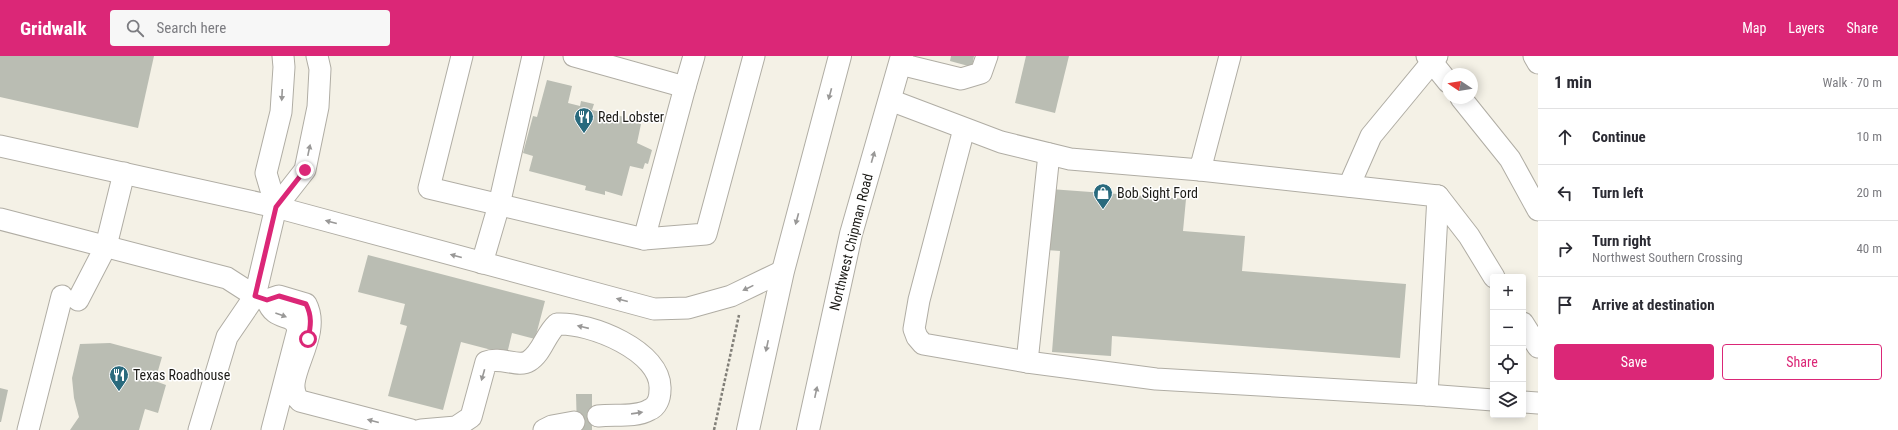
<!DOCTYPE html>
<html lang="en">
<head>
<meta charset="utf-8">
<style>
  :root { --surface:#fff; --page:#f7f7f7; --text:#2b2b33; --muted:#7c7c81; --line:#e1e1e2; --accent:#db2777 }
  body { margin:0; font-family:"Roboto Condensed",sans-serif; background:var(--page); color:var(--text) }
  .controls { position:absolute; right:12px; bottom:12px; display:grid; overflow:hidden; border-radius:4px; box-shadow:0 2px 10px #0003 }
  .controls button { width:36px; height:36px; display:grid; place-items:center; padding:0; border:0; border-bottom:1px solid var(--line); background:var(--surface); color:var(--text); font:20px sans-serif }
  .compass { position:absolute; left:1442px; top:12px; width:36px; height:36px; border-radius:50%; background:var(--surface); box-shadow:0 2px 10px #0003; rotate:282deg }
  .stop { position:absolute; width:12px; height:12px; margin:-9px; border:3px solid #db2777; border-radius:50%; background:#fff }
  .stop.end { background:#db2777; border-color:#fff; box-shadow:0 1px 4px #0008 }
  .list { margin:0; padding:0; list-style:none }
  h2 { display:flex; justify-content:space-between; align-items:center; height:52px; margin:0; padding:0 16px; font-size:17px }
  h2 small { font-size:13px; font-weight:400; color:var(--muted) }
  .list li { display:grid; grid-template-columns:26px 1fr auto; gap:12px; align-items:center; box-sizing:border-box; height:56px; padding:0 16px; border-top:1px solid var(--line) }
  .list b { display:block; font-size:15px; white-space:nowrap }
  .list p { margin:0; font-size:13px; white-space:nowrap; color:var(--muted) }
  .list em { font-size:13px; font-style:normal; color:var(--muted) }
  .actions { display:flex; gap:8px; padding:12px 16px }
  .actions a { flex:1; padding:9px 0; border:1px solid var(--accent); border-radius:4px; text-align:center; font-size:14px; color:var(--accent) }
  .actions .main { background:var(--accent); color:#fff }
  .icon { flex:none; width:22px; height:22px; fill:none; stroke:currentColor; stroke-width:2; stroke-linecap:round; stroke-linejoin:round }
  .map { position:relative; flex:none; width:1538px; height:374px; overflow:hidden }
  header { display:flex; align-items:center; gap:24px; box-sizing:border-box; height:56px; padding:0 20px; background:var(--accent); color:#fff }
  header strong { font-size:19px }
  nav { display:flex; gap:22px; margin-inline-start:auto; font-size:14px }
  .search { width:280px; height:36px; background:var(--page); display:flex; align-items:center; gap:10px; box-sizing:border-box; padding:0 14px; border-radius:4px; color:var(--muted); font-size:15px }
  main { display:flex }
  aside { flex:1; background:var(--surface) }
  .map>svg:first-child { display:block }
  .building { fill:#babdb3 }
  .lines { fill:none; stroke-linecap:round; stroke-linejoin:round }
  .minor-casing { stroke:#b0ada4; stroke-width:23 }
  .major-casing { stroke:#b0ada4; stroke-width:24 }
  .path { stroke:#817f78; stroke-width:2.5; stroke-dasharray:3 2; stroke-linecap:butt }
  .minor { stroke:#fff; stroke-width:21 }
  .major { stroke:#fff; stroke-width:22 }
  .oneway { fill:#999897 }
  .route { stroke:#db2777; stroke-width:5 }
  .labels { text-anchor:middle; stroke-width:3; stroke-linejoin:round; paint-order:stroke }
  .poi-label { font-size:14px; fill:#1c1b17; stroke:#fff; text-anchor:start }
  .street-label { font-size:14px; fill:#1c1b17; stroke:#fff }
</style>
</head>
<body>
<header>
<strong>Gridwalk</strong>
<div class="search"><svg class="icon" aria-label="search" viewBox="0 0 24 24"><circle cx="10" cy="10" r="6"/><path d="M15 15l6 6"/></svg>Search here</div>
<nav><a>Map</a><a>Layers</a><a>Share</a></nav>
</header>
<main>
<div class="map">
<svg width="1538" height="374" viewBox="0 0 1538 374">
  <rect width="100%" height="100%" fill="#f4f1e6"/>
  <!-- building -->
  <g class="building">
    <polygon points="0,0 154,0 138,72 0,41"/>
    <polygon points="951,0 974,0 972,11 950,5"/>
    <polygon points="1026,0 1069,0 1055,57 1015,47"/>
    <polygon points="547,24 572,30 568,47 580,50 581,45 594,48 592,54 625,61 624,64 641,68 637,87 652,94 648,108 645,107 643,113 630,110 622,140 605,135 605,139 585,134 586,130 529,115 533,100 523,97 533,60 537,61"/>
    <polygon points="1050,133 1186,143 1183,175 1245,180 1242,215 1406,228 1400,302 1112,280 1111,300 1052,296 1060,195 1046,194"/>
    <polygon points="368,199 545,245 535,283 512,277 507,298 461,286 443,354 388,340 407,270 400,268 405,248 358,236"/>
    <polygon points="110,287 162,301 155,325 166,329 158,357 145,353 139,374 70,374 79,361 74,342 72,322 80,288"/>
    <polygon points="0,332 8,334 1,366 0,366"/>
    <polygon points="576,338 592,338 592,374 577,374"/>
  </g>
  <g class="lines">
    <!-- minor casing -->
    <g class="minor-casing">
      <g id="minor">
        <polyline points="462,0 429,132 644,183"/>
        <polyline points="574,0 685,31 644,183 706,178 754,0"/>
        <polyline points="1427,0 1448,26"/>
        <polyline points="1534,0 1538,7"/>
        <polyline points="900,8 961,23 981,17 987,0"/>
        <polyline points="685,31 694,0"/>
        <polyline points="1461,42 1510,103 1538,154"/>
        <polyline points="890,44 1001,86 1070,103 1200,114 1230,0"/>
        <polyline points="964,73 919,244 914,273 917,281 923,288 1027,306"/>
        <polyline points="0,90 276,151 654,253 688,252 731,240 783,215"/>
        <polyline points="1049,98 1027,306 1156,323 1427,339 1438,140 1200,114"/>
        <polyline points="1349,130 1371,80 1437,0"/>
        <polyline points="1438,140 1469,180 1494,221"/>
        <polyline points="276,151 266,117 281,56 284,11 283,0"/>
        <polyline points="0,163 227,222 255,240 267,244"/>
        <polyline points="482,207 499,149 533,0"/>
        <polyline points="78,244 106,190 124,117"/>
        <polyline points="1523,267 1538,291"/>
        <polyline points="1427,339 1493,344"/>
        <polyline points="1523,346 1538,347"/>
        <polyline points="28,374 62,240"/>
        <polyline points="199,374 227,281 255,240 276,151 305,114 318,51 320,13 317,0"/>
        <path d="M272,374l26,-100c-4,-20 -23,-6 -31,-30l12,-4 27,8c18,34 -28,77 -6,97l111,29"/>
        <path d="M421,374l35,-3 15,-10 15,-55c15,-6 32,6 43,-1 13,-8 16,-26 28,-37 32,-2 106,27 103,66 0,8 -3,17 -11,20 -14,8 -35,4 -51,6"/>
        <polyline points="544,374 552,370 574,366"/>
      </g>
    </g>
    <!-- major casing -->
    <g class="major-casing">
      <g id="major">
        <polyline points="748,374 783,215 840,0"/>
        <polyline points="808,374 851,178 902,0"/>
      </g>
    </g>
    <!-- path -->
    <polyline class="path" points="714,374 739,259"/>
    <!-- minor -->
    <use href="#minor" class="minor"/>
    <!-- major -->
    <use href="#major" class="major"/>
  </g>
  <!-- one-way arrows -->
  <defs><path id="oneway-solid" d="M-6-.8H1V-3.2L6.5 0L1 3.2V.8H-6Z"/></defs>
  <g class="oneway">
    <use href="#oneway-solid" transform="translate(830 38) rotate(105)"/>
    <use href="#oneway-solid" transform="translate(282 39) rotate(93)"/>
    <use href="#oneway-solid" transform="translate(309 94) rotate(-78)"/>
    <use href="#oneway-solid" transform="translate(873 101) rotate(-74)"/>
    <use href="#oneway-solid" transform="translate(797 163) rotate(105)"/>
    <use href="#oneway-solid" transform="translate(331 166) rotate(-165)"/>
    <use href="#oneway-solid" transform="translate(456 200) rotate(-165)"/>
    <use href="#oneway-solid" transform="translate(748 232) rotate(154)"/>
    <use href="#oneway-solid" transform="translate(622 244) rotate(-165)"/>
    <use href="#oneway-solid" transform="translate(281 259) rotate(20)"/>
    <use href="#oneway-solid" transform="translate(583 271) rotate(-167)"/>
    <use href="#oneway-solid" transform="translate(767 290) rotate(102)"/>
    <use href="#oneway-solid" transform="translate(483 319) rotate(106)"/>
    <use href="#oneway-solid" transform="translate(816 336) rotate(-78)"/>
    <use href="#oneway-solid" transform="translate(637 357) rotate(-8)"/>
    <use href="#oneway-solid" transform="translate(373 365) rotate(-165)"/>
  </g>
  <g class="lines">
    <!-- route -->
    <path class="route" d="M305,114l-29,37 -21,89 12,4 12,-4 27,8c6,12 5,21 2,35"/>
  </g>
  <!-- icons -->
  <defs>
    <g id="restaurant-pin" transform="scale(1)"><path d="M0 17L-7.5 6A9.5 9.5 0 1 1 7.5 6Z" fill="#296a7d" stroke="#fff"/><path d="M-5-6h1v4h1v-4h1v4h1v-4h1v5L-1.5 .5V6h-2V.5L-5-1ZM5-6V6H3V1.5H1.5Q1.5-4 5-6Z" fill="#fff"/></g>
    <g id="shop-pin" transform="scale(1)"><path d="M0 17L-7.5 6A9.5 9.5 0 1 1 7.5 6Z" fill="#296a7d" stroke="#fff"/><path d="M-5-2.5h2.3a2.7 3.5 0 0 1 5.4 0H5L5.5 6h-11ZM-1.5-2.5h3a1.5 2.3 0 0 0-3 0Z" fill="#fff"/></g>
  </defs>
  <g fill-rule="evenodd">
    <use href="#restaurant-pin" x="584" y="61"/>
    <use href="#shop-pin" x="1103" y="137"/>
    <use href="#restaurant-pin" x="119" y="319"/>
  </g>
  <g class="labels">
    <!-- poi labels -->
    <g class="poi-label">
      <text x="598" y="66">Red Lobster</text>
      <text x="1117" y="142">Bob Sight Ford</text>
      <text x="133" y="324">Texas Roadhouse</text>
    </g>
    <!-- street labels -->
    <g class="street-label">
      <text transform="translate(851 186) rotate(-76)" y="5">Northwest Chipman Road</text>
    </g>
  </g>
</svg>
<div class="controls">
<button>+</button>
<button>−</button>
<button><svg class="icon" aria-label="locate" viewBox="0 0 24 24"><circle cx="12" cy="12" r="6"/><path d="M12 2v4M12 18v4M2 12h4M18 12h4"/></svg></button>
<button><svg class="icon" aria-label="layers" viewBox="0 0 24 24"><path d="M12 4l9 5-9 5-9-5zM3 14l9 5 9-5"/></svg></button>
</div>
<svg class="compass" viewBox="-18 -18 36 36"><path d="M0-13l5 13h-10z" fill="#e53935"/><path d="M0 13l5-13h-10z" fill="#7c7c81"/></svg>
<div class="stop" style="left:308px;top:283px"></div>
<div class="stop end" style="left:305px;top:114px"></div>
</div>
<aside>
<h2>1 min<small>Walk · 70 m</small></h2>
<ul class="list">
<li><svg class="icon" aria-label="ahead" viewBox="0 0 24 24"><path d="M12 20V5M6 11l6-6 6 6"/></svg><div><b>Continue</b></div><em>10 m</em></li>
<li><svg class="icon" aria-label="left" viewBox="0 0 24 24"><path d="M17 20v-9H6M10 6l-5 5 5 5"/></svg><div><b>Turn left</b></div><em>20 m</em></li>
<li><svg class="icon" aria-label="right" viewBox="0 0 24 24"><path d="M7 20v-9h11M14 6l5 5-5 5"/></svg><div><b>Turn right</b><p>Northwest Southern Crossing</p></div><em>40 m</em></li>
<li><svg class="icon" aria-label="arrive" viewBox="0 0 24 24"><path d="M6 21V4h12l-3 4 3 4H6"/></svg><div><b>Arrive at destination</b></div></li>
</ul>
<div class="actions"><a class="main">Save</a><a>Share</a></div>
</aside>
</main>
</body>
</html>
